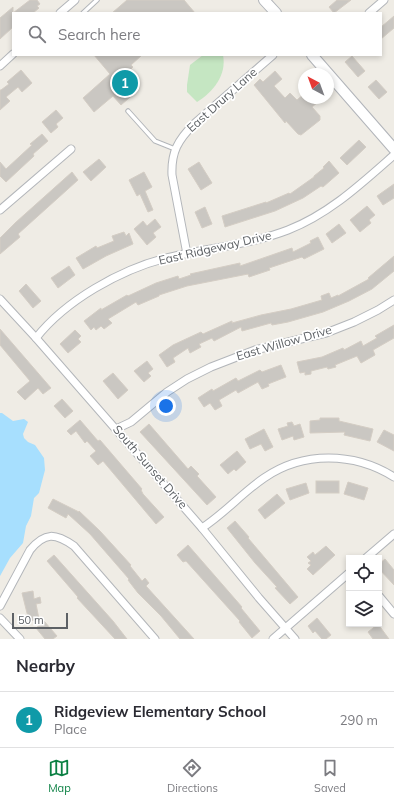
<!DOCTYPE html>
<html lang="en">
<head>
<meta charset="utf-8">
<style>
  :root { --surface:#fff; --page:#f7f7f7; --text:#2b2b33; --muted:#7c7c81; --line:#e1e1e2; --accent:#0b8043 }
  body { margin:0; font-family:Mulish,sans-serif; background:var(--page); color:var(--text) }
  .controls { position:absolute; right:12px; bottom:12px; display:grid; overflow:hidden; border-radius:0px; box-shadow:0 2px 6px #0003 }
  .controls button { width:36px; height:36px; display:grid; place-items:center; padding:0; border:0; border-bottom:1px solid var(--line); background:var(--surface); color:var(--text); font:20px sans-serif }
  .compass { position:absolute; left:298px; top:68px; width:36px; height:36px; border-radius:50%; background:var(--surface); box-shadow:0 2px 6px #0003; rotate:319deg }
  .scale { position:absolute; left:12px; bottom:10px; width:56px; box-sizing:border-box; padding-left:4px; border:2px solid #5d6165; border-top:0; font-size:11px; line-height:14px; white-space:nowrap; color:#5d6165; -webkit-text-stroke:3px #fff; paint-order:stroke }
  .you { position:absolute; left:166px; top:406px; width:14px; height:14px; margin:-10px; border:3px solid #fff; border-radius:50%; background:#1a73e8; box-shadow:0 0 0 6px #1a73e833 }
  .badge { display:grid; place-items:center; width:26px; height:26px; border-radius:50%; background:var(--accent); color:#fff; font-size:13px; font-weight:700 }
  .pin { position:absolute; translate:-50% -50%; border:2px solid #fff; box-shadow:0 1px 4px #0006 }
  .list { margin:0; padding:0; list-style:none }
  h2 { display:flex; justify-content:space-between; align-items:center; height:52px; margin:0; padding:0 16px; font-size:17px }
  h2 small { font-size:13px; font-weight:400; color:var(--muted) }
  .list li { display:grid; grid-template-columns:26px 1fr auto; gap:12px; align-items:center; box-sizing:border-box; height:56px; padding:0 16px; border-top:1px solid var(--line) }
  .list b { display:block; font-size:15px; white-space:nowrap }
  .list p { margin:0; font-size:13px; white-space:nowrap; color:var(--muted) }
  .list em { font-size:13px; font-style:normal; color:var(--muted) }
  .icon { flex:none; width:22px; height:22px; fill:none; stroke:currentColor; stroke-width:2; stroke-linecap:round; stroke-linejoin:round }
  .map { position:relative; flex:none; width:394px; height:639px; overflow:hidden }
  .search { position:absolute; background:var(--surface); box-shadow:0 2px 6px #0003; left:12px; right:12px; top:12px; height:44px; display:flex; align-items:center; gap:10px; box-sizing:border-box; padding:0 14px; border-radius:0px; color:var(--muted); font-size:15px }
  .sheet { height:108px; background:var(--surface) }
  nav { display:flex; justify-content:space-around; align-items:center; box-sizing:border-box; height:56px; border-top:1px solid var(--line); background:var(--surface); font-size:11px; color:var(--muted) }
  nav a { display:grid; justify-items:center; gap:2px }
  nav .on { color:var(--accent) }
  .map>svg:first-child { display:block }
  .green { fill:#c5e6c2 }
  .water { fill:#a7dffe }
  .building { fill:#cac7c2; stroke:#d4cdc4 }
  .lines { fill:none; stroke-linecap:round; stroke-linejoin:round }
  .lane-casing { stroke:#b3b6ba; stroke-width:5.5 }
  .street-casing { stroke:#b3b6ba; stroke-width:9 }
  .secondary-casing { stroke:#b2b5ba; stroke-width:12 }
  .lane { stroke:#fff; stroke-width:3.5 }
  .street { stroke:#fff; stroke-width:7 }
  .secondary { stroke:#fff; stroke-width:10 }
  .labels { text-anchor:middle; stroke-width:3.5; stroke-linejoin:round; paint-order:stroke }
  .street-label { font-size:12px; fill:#5d6165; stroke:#fff }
</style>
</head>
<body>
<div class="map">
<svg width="394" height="639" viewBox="0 0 394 639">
  <rect width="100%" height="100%" fill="#efece5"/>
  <!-- green -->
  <path class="green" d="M203,55h20c4,20 -10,37 -26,47l-10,-10v-7l3,-20z"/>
  <!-- water -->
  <polygon class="water" points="0,413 2,413 13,421 24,419 28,422 23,434 24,438 28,442 35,445 44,458 45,470 39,493 34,498 31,516 26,526 23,543 10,558 0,576"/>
  <!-- building -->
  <g class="building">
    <polygon points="30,0 37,0 40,4 37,6 39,8 33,13 13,13"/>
    <polygon points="127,0 184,0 195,13 112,13"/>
    <polygon points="337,0 351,0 334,13 329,7"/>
    <polygon points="13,7 13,27 0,39 0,18"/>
    <polygon points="394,16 394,28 381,39 381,27"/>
    <polygon points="94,55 142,55 131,65 133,67 127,73 135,82 132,84 137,91 121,105 113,96 94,112 83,98 110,74"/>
    <polygon points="352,56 365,71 358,77 345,62"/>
    <polygon points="21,70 32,83 22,92 18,87 6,97 10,101 0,110 0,90 1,90 9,84 7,82"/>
    <polygon points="275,71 282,79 274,86 285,98 290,93 297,100 304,94 304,98 314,98 318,102 312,107 320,116 320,120 301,135 298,134 286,121 285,123 254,85 260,79 263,82"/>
    <polygon points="376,80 387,92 379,99 368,87"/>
    <polygon points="56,110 63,118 56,124 58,127 51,133 42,122"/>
    <polygon points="42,134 48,141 33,154 34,156 6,182 0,176 0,162 6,169 32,145 30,144"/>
    <polygon points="359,140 366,147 347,165 340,158"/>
    <polygon points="99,159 106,167 91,181 83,172"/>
    <polygon points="329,161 339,173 323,187 321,186 303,198 275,211 225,227 222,216 266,202 266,203 289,193 290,194 314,177 314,176 324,168 323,167"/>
    <polygon points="199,162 212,183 201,190 188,169"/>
    <polygon points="72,172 78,180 18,234 20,237 0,254 0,238 15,223"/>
    <polygon points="144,172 152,187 145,191 153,210 148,212 140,194 137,196 129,180"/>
    <polygon points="394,184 394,198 383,205 377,196"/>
    <polygon points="367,206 375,215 369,220 371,223 360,232 350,220"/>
    <polygon points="205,207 212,224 202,228 195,212"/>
    <polygon points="155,219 161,227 153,233 156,237 147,245 134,229 143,221 147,226"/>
    <polygon points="339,224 346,233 332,243 326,234"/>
    <polygon points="124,232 126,236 129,233 133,244 106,256 83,269 76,258 96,246 97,248 114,241 112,236"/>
    <polygon points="318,237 324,249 304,259 302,257 269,268 270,270 249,277 248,274 187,286 159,295 159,296 138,305 136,302 108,319 112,323 104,329 101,326 96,330 94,327 91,330 84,321 101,308 101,310 127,295 128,296 156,283 178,276 179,279 191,275 190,274 240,263 240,266 292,248 293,252 311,243 310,241"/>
    <polygon points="394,256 394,271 372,289 349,301 323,312 288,322 272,325 271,323 242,331 241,327 214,341 212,338 199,344 201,347 190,353 188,348 173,358 175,362 167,367 159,355 173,345 201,332 203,334 232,321 232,323 261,315 291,309 322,300 321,296 329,293 331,298 338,295 338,296 369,279 368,278"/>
    <polygon points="69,266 75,275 58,288 51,278"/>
    <polygon points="26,284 41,301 33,308 19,291"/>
    <polygon points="394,325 394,338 373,350 375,355 361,363 357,356 335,365 336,367 328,369 327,367 311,371 311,374 305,375 305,372 300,373 297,362 322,357 343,348 344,350 361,341 363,346 377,338 375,336"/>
    <polygon points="0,329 51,388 43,394 38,388 25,400 17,392 30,381 0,345"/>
    <polygon points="75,330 81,336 78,339 81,342 68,353 60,344"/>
    <polygon points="147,361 153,369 148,373 151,376 144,382 134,371"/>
    <polygon points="281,365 286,377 268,384 269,386 262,389 258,382 238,393 236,390 219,400 222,406 215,410 210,403 204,407 198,398 212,389 213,391 236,378 238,381 260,370 262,372"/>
    <polygon points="113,373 128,390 118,399 103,381"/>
    <polygon points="62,399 73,411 65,418 54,406"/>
    <polygon points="320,418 339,418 339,421 373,429 370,441 344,435 345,432 310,433 310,421 320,420"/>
    <polygon points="80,420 98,441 100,440 142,489 141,490 143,494 164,517 156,524 103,461 98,465 90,456 96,451 87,441 85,443 76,431 71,435 67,431"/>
    <polygon points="292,422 294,426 300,424 304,437 294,440 293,436 282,440 278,429 288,426 287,423"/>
    <polygon points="149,424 188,469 191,466 199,474 197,476 216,497 207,505 140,432"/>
    <polygon points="264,429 273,447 265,451 261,444 250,449 245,439"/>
    <polygon points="384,430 394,435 394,451 377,442"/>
    <polygon points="237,451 246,462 236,471 234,469 228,474 220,465"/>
    <rect x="316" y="481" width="23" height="12"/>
    <polygon points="348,482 368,488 364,500 344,494"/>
    <polygon points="306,483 309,493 290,500 286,489"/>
    <polygon points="277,494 285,503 265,519 258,510"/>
    <polygon points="53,499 79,512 79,511 100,531 131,565 130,566 142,581 145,578 149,583 146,586 194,639 180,639 161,616 138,593 128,580 129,579 90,534 68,514 66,518 48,508"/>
    <polygon points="235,521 249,537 248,538 298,597 290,604 275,588 277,587 255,563 227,528"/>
    <polygon points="188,545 242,607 241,608 260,631 252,638 239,622 240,621 186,561 183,562 177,555"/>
    <polygon points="326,546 335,555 313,575 307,569 311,565 308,563 311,561 307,557 313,552 315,555"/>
    <polygon points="54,555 113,621 127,639 115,639 77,598 78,597 47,561"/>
    <polygon points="385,559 394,570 394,585 379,569 379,564"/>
    <polygon points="33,591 34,599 40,597 41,603 36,604 39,619 29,621 22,593"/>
    <polygon points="317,618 331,635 326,639 322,639 315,631 313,633 308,626"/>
    <polygon points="44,621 57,636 53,639 45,639 36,628"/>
    <polygon points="378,624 389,639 373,639 368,632"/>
  </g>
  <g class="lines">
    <!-- lane casing -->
    <g class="lane-casing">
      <g id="lane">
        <polyline points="83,13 97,0"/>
        <polyline points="128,111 155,141 175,149"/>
      </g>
    </g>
    <!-- street casing -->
    <g class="street-casing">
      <g id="street">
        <polyline points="60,13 75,0"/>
        <polyline points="369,13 384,0"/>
        <polyline points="0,66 13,54"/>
        <polyline points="0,210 71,149"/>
        <path d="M187,254l-15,-79c-1,-23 6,-35 22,-51l79,-69"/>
        <polyline points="0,299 36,338 202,528 259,598 295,639"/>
        <path d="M36,338c30,-38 84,-68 130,-80 41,-10 83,-13 122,-28 41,-16 73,-46 106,-75"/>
        <polyline points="116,429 131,422 167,392 187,379 211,367 255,350 326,333 354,322 378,310 394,300"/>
        <path d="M202,528c23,-15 40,-35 62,-50 39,-27 90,-26 130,-1"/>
        <polyline points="366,558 394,534"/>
        <polyline points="379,596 394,614"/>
        <path d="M0,606l30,-56c15,-18 25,-17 44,-4l81,93"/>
        <polyline points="0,618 20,639"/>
        <polyline points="273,639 349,573"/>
      </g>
    </g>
    <!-- secondary casing -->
    <g class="secondary-casing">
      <g id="secondary">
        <polyline points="264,0 276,13"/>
        <polyline points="312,55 394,149"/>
      </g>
    </g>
    <!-- lane -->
    <use href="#lane" class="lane"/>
    <!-- street -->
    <use href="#street" class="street"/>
    <!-- secondary -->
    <use href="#secondary" class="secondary"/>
  </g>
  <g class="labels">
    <!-- street labels -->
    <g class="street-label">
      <text transform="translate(222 100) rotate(-42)" y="4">East Drury Lane</text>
      <text transform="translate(215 248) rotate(-13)" y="4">East Ridgeway Drive</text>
      <text transform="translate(284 343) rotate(-16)" y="4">East Willow Drive</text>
      <text transform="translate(150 467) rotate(49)" y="4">South Sunset Drive</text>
    </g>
  </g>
</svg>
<div class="controls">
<button><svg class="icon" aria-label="locate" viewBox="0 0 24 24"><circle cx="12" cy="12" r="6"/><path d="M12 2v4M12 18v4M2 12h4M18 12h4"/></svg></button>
<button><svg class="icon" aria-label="layers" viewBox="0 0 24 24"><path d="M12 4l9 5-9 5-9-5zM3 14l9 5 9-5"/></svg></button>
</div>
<svg class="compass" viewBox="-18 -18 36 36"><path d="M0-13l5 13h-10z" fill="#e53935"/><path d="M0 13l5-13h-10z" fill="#7c7c81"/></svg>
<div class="scale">50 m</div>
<div class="you"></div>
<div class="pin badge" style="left:125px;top:83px;background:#0f9aa8">1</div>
<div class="search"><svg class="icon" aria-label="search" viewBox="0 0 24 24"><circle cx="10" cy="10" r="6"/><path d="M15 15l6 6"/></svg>Search here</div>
</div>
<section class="sheet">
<h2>Nearby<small></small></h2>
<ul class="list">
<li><span class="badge" style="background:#0f9aa8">1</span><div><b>Ridgeview Elementary School</b><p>Place</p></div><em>290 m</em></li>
</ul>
</section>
<nav>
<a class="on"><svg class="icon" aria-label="map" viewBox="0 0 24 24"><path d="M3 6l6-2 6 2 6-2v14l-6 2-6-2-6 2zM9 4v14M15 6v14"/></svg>Map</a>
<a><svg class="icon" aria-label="directions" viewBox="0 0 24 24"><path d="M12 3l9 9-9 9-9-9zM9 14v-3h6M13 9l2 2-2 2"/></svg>Directions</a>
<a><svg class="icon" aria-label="saved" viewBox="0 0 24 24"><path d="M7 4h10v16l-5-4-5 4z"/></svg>Saved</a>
</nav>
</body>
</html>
